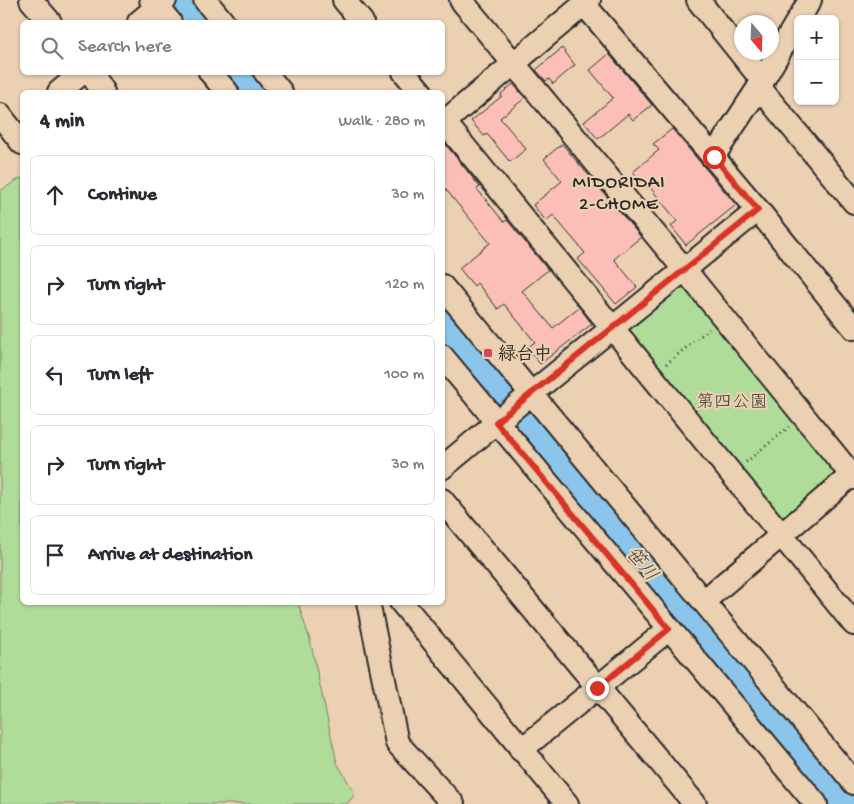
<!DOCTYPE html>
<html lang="en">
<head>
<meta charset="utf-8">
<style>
  :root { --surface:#fff; --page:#f7f7f7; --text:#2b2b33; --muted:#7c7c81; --line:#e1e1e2 }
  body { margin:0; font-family:"Gochi Hand","Klee One",sans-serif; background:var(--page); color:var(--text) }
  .controls { position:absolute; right:15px; top:15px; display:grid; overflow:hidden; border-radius:8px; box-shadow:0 1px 4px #0004 }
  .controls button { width:45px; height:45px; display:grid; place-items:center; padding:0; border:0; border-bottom:1px solid var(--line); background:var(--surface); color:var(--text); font:25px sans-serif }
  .compass { position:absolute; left:734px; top:15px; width:45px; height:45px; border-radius:50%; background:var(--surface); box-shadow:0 1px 4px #0004; rotate:161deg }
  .stop { position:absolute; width:15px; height:15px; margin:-11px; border:4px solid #d93025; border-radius:50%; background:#fff }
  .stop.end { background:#d93025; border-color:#fff; box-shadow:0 1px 5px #0008 }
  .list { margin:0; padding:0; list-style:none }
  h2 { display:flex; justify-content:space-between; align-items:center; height:65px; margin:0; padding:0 20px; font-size:21px }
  h2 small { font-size:16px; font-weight:400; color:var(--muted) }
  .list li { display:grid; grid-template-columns:32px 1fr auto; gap:15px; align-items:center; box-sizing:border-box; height:80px; margin:0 10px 10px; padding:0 10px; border:1px solid var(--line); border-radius:8px }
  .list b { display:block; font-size:19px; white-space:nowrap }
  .list em { font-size:16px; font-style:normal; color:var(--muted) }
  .icon { flex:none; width:28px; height:28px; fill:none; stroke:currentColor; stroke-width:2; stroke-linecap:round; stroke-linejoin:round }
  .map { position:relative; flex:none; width:854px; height:804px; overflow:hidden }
  .search { position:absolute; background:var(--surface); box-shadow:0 1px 4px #0004; left:20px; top:20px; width:425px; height:55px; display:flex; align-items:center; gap:12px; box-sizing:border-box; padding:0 18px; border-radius:8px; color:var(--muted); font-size:19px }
  .panel { position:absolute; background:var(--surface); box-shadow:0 1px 4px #0004; left:20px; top:90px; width:425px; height:515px; border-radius:8px }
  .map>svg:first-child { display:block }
  .green { fill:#b0dc9a; stroke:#6e8462 }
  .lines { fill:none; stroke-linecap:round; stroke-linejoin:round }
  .river { stroke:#8cc5eb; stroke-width:32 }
  .building { fill:#fbbfb8; stroke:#2b2b2b }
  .minor-casing { stroke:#2b2b2b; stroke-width:26 }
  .path { stroke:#2b2b2b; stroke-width:3; stroke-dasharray:1 4; stroke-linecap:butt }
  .minor { stroke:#ebd0b2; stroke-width:22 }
  .route { stroke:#d93025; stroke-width:6 }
  .poi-dot { fill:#d1495b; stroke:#ebd0b2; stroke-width:2 }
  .labels { text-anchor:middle; stroke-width:4.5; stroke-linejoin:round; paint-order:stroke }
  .poi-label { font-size:18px; font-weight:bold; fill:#2b2b2b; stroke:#ebd0b2; text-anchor:start }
  .park-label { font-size:18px; fill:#3f463c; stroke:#ebd0b2 }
  .neighbourhood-label { font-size:19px; letter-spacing:1px; fill:#2b2b2b; stroke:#ebd0b2 }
  .water-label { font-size:19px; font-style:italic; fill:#3a4248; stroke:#ebd0b2 }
</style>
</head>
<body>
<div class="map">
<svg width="854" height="804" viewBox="0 0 854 804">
  <rect width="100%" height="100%" fill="#ebd0b2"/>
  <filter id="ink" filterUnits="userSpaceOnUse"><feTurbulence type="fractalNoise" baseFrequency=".02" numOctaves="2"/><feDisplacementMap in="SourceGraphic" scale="10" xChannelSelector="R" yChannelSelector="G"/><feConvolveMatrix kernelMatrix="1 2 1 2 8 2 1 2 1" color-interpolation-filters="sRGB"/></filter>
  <g filter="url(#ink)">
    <!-- green -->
    <g class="green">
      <polygon points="22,177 22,602 298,603 310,640 337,763 355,794 347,804 0,804 0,191"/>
      <polygon points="682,283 837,474 782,518 628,327"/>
    </g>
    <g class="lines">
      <!-- river -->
      <g class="river">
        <polyline points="176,0 195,22"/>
        <polyline points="236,72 253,92"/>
        <polyline points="442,321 843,804"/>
      </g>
    </g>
    <!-- building -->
    <g class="building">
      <polygon points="562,48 575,65 553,84 549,79 546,81 536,70"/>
      <polygon points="609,54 652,105 633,120 628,114 598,139 584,122 613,98 590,70"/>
      <polygon points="513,84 525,98 500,118 526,149 510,162 487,134 484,136 471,121 502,96 501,94"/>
      <polygon points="672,129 736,205 686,245 671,226 677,221 649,186 647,188 633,172 659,150 653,144"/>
      <polygon points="442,140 480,187 477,189 504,222 507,220 548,270 522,291 553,328 579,307 592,324 540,364 527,348 535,342 504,304 498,309 477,283 474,286 459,268 490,243 442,185"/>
      <polygon points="562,144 641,237 614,259 637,287 616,304 578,259 585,253 553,215 546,221 533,205 562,181 544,159"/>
    </g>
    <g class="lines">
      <!-- minor casing -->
      <g class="minor-casing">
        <g id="minor">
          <polyline points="31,0 50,22"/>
          <polyline points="151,0 170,22"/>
          <polyline points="205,0 223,22"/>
          <polyline points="344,0 362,22"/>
          <polyline points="461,0 684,269 854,478"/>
          <polyline points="698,0 763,81"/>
          <polyline points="584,4 758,210 854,328"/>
          <polyline points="799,19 810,0"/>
          <polyline points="139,22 165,0"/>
          <polyline points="90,72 103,92"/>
          <polyline points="210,72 227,92"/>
          <polyline points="265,72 281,92"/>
          <polyline points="404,72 421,92"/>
          <polyline points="759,87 854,202"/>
          <polyline points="59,92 83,72"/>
          <polyline points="0,115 22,143"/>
          <polyline points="442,119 854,624"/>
          <polyline points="442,124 589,0"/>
          <polyline points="713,157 759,87 798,20"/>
          <polyline points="442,286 854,783"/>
          <polyline points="442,356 816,804"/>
          <polyline points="442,468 532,393 758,210"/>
          <polyline points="442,500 695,804"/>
          <polyline points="704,601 854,473"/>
          <polyline points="368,602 397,743 453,804"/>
          <polyline points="401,602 567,804"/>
          <polyline points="521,750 669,629"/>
        </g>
      </g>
      <!-- path -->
      <g class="path">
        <polyline points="666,364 709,329"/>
        <polyline points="746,462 789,427"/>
      </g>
      <!-- minor -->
      <use href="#minor" class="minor"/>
    </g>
  </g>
  <g class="lines" filter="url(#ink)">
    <!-- route -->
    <polyline class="route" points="597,688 669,629 496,422 758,210 714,157"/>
  </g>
  <!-- markers -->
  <rect class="poi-dot" x="483" y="348" width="10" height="10" rx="2.5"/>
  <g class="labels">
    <!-- poi labels -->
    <g class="poi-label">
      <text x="498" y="359">緑台中</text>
    </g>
    <!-- park labels -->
    <g class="park-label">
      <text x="732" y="407">第四公園</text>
    </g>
    <!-- neighbourhood labels -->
    <g class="neighbourhood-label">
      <text x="619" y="187">MIDORIDAI<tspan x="619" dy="22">2-CHOME</tspan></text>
    </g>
    <!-- water labels -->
    <g class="water-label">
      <text transform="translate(643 563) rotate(50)" y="7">笹川</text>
    </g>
  </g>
</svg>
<div class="controls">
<button>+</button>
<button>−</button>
</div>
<svg class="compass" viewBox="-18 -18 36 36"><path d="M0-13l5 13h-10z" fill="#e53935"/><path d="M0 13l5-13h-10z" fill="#7c7c81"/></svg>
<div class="stop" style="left:714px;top:157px"></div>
<div class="stop end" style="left:597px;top:688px"></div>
<div class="search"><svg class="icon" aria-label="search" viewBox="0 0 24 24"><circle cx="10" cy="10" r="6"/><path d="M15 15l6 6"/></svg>Search here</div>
<section class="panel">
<h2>4 min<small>Walk · 280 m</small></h2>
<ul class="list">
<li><svg class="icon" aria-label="ahead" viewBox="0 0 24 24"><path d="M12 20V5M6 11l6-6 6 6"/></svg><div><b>Continue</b></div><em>30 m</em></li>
<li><svg class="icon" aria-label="right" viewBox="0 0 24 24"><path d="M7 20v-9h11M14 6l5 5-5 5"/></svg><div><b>Turn right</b></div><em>120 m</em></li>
<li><svg class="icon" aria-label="left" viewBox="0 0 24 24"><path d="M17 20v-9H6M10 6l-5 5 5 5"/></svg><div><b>Turn left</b></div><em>100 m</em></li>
<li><svg class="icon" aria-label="right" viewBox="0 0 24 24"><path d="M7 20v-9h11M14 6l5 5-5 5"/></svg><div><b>Turn right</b></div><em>30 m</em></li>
<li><svg class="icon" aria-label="arrive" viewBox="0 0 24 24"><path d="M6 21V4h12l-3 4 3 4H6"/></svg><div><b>Arrive at destination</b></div></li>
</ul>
</section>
</div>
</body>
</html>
